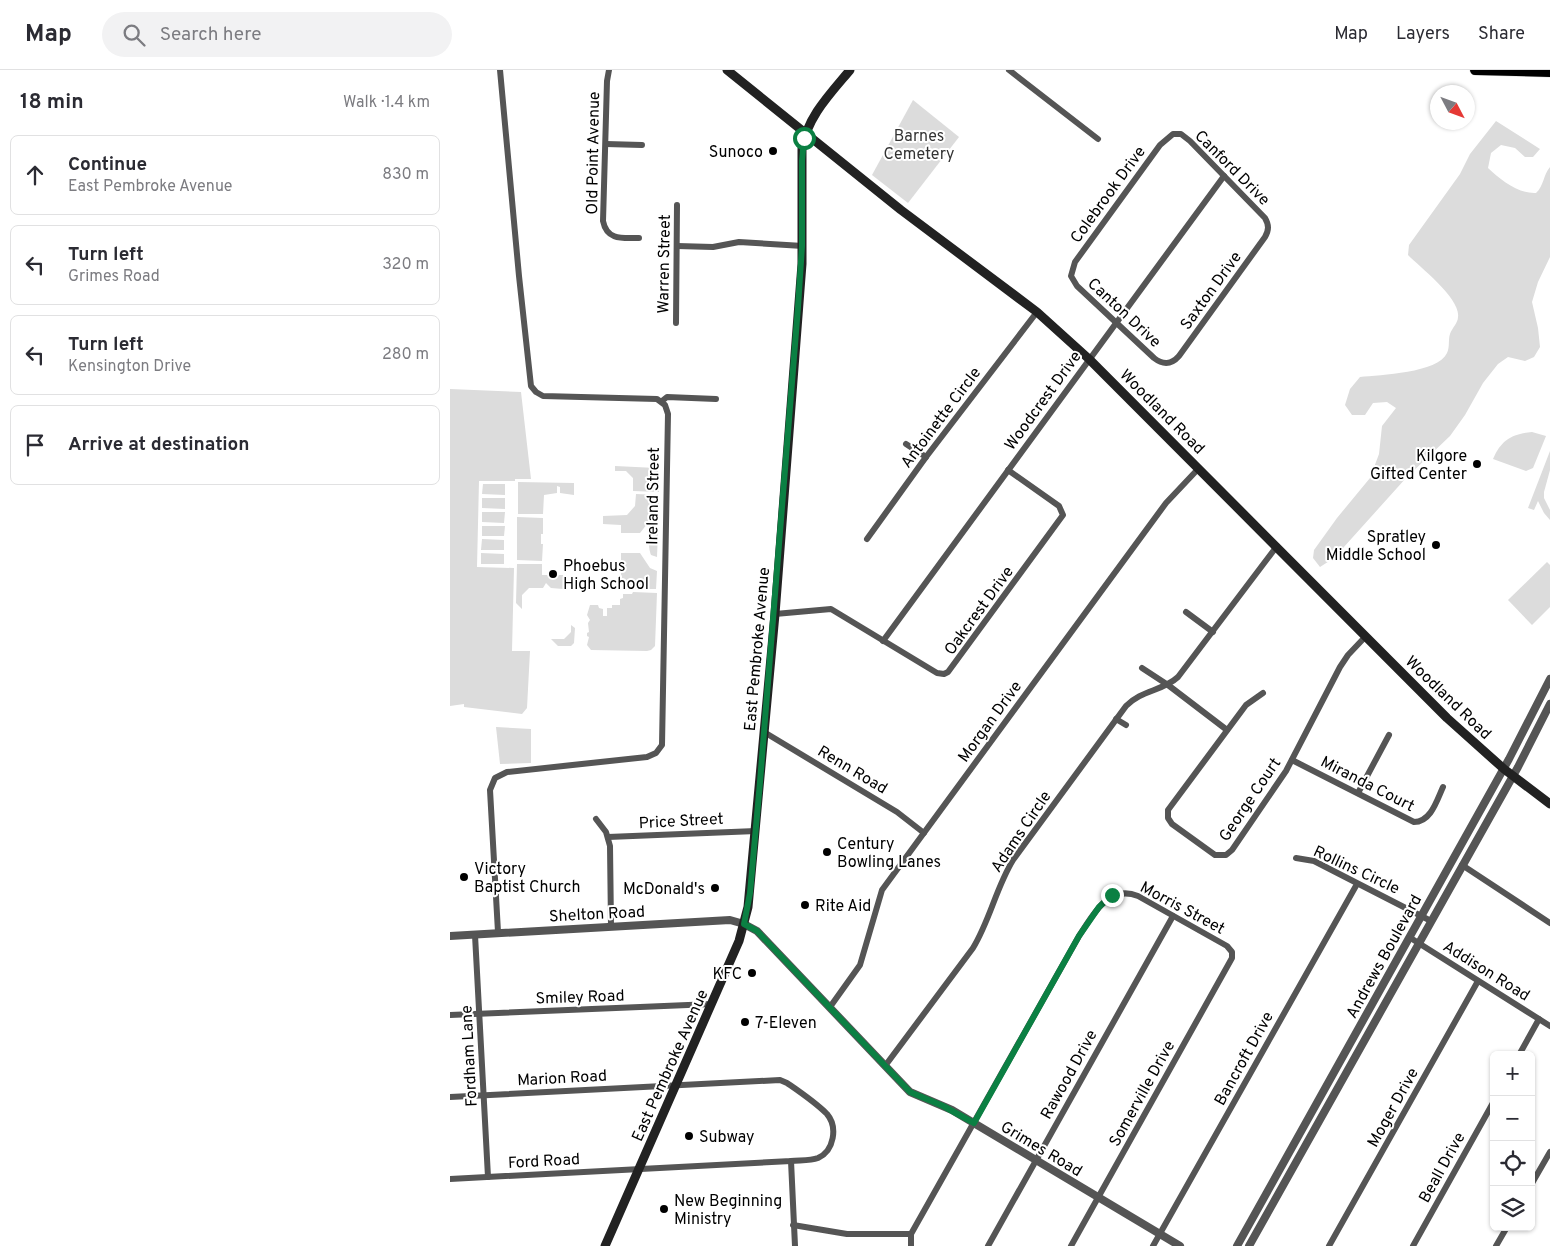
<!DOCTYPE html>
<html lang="en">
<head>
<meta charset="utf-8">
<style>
  :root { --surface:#fff; --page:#f2f2f3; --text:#2b2b33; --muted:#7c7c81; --line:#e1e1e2 }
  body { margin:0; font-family:Overpass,sans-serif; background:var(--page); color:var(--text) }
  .controls { position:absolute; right:15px; bottom:15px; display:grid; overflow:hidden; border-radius:8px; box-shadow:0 1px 4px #0004 }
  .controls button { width:45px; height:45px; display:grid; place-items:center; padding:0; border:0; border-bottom:1px solid var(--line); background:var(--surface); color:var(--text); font:25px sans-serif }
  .compass { position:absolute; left:980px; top:15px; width:45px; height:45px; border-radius:50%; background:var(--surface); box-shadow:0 1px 4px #0004; rotate:131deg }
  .stop { position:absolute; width:15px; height:15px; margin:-11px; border:4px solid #0b8043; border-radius:50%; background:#fff }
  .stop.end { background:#0b8043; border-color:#fff; box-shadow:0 1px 5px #0008 }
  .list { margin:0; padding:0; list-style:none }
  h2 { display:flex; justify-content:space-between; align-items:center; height:65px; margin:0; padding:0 20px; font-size:21px }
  h2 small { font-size:16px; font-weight:400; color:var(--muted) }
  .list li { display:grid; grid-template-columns:32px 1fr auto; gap:15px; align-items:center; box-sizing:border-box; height:80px; margin:0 10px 10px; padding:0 10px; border:1px solid var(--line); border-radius:8px }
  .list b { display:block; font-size:19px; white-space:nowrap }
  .list p { margin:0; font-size:16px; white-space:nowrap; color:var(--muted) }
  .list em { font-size:16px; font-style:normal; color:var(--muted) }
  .icon { flex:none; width:28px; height:28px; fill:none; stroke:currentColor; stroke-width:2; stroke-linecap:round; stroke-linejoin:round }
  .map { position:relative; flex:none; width:1100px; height:1176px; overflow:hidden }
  header { display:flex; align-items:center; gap:30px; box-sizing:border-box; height:70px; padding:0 25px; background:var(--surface); border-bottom:1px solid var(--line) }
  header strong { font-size:24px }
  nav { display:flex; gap:28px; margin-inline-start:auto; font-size:18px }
  .search { width:350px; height:45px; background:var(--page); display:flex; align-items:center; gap:12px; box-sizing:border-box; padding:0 18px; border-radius:28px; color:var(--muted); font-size:19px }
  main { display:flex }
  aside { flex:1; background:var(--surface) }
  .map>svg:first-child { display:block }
  .green { fill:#dcdcdc }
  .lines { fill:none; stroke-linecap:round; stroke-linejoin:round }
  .primary-casing { stroke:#dbdbdb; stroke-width:11 }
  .minor { stroke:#555; stroke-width:6 }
  .tertiary { stroke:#555; stroke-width:8 }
  .secondary { stroke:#222; stroke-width:9 }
  .primary { stroke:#000; stroke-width:10 }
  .route { stroke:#0b8043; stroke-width:6 }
  .poi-dot { fill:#000; stroke:#fff; stroke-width:2 }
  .labels { text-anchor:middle; stroke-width:4; stroke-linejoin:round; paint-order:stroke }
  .park-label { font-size:16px; fill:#333; stroke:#fff }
  .poi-label { font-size:16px; fill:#000; stroke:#fff; text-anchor:start }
  .street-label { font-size:16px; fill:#000; stroke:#fff }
</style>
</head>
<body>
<header>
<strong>Map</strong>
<div class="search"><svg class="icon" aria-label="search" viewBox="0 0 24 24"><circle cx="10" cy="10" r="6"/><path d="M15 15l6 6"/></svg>Search here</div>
<nav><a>Map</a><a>Layers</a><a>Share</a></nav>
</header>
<main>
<aside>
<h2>18 min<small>Walk · 1.4 km</small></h2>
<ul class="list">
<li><svg class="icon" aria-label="ahead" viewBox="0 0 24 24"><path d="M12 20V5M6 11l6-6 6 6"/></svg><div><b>Continue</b><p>East Pembroke Avenue</p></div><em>830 m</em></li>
<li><svg class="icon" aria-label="left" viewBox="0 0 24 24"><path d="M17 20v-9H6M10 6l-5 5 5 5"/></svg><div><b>Turn left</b><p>Grimes Road</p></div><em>320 m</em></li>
<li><svg class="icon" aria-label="left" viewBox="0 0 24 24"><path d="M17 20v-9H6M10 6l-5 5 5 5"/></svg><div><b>Turn left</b><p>Kensington Drive</p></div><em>280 m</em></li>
<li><svg class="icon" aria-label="arrive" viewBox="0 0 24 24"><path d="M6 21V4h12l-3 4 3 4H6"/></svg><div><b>Arrive at destination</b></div></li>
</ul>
</aside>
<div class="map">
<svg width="1100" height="1176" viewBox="0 0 1100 1176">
  <rect width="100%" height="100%" fill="#fff"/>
  <!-- green -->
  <g class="green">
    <polygon points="463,30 509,67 458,133 422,105"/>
    <path d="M1046,51l44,28 -7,8h-8l-10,-9 -14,-3 -10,8 -3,15c13,12 30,26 48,25 8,-7 7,-18 14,-26v90l-12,25 -6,20 6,26 2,19 -6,10 -9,4 -17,-4 -10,7 -15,19 -18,32 -15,21 -44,42 -72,80 -14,9 -7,-9 1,-8 23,-32 33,-40 9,-24 3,-28 14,-18 -9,-6 -14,1 -8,12h-13l-7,-10 5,-16 10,-12c20,-2 78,-4 87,-24 3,-6 1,-13 3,-19 2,-6 8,-11 8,-17 3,-18 -38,-50 -50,-62l1,-10 51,-71 10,-20z"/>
    <polygon points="0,319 71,322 81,409 65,409 65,411 29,411 27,497 64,498 62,581 80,581 77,638 72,644 14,637 14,634 0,636"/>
    <path d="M1082,362l14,4 -13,32 -7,3 -33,-12c8,-19 19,-25 39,-27z"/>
    <polygon points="1100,381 1100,400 1094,422 1094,428 1100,440 1100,450 1094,443 1088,431 1084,440 1078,438"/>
    <polygon points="165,396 206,398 209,403 209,422 183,421 183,408 176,401 165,401"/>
    <polygon points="68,412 124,413 124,425 110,423 110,417 107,416 107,423 94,425 93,444 68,444"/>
    <polygon points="33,414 55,414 55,425 32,424"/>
    <polygon points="186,424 209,425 209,445 201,449 190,463 171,463 171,455 153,454 153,446 177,445 185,436"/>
    <polygon points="32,428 55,428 55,439 32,438"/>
    <polygon points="32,442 55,442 54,453 32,452"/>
    <polygon points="67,447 93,448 93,464 91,464 91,474 93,474 92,491 67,490"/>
    <polygon points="32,456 55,456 54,466 32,466"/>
    <path d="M208,461l-1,26 -6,-2c-3,-8 -4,-23 7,-24z"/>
    <polygon points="32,469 54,470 54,480 31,480"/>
    <polygon points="31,483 54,484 54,494 31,494"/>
    <polygon points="171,483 190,483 200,498 207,501 206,519 181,519 181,517 174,516 174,509 171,509"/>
    <polygon points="1097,492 1100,495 1100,537 1082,555 1058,530"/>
    <polygon points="67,494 92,494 92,505 113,505 113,519 101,518 96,513 93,518 79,518 72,525 72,539 66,533"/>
    <polygon points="183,522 207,523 205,576 201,580 197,581 141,580 137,575 139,567 137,566 137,563 139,562 138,553 140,550 137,545 140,535 148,535 149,538 153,539 153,546 157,546 157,538 162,538 162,535 170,535 170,529 173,528 173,524 182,524"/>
    <polygon points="121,555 125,558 124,573 121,576 108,576 101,569 114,569 121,562"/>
    <polygon points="46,657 81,659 81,693 50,694"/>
  </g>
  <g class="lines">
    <!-- primary casing -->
    <g class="primary-casing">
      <polyline id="primary" points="1025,0 1100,2"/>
    </g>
    <!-- minor -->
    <g class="minor">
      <path d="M159,0l-2,11 -4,140c4,20 20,17 36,17"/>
      <polyline points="559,0 648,69"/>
      <path d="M723,64h8l9,7 75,77c4,7 4,12 0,19l-86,119c-8,9 -16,9 -25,2l-77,-72 -6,-10 4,-14 85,-117z"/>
      <polyline points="156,74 192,75"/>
      <polyline points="227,176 263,177 289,172 353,176"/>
      <polyline points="226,253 227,135"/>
      <polyline points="212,331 217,327 266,329"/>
      <polyline points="456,374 476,387"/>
      <polyline points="417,469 476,387 587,242"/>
      <polyline points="736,542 763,562"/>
      <polyline points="325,544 381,539 487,603 494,604 498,602 613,445 609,436 558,400"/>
      <polyline points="433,571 774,106"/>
      <polyline points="692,598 718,615 777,660"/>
      <polyline points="813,623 796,635 718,740 718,748 722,754 765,785 776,785 782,780 836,701 890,597 898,585 916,566"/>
      <polyline points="666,649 676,655"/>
      <polyline points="314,662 447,742 474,763"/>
      <path d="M842,690l122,62c17,0 23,-22 29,-35"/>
      <polyline points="908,723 939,665"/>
      <polyline points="146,749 156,762 160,776 161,856"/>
      <polyline points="158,767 306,761"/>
      <polyline points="846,788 864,791 981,851"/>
      <polyline points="1012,795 1100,853"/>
      <polyline points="48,862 40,720 45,708 57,702 197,687 206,683 212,675 218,344 215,335 207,329 93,326 86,322 81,316 69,206 50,0"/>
      <polyline points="25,865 38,1107"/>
      <polyline points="959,867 1100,956"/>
      <polyline points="380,937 410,895 432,820 716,433 749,398"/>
      <polyline points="0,945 262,934"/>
      <polyline points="1069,985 1089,949"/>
      <path d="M435,996l88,-118c17,-28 23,-60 40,-88l113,-154c15,-16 37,-15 52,-29l99,-131"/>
      <path d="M0,1027l330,-17 7,3c13,9 28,19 40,31 11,13 7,37 -9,44 -8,3 -19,2 -27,3l-341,18"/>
      <polyline points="341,1091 345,1176"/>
      <polyline points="1081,1115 1100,1082"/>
      <polyline points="343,1155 397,1164 461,1164"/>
      <path d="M461,1176v-12l168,-298c14,-21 29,-52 59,-40l89,50 5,6v6l-161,288"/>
      <polyline points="538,1176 723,846"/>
      <polyline points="703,1176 907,814"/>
      <polyline points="879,1176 1028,911"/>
      <polyline points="963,1176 1044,1031"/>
      <polyline points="1046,1176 1057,1157"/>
    </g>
    <!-- tertiary -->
    <g class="tertiary">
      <polyline points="0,866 280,850 294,854 307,861 460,1022 502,1040 730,1176"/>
      <polyline points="787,1176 1059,689 1100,609"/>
      <polyline points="799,1176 1068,697 1100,634"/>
    </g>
    <!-- secondary -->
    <g class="secondary">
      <polyline points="277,0 451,140 587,242 639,289 997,648 1054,699 1100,734"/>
      <path d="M155,1176l134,-305 9,-34 27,-293 27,-350v-115c5,-32 28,-55 48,-79"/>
    </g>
    <!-- primary -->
    <use href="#primary" class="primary"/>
  </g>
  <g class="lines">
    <!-- route -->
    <polyline class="route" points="354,68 352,91 352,176 348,237 310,712 300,823 294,854 307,861 460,1022 493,1036 524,1053 629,866 649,837 662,825"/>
  </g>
  <!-- markers -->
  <g class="poi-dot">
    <circle cx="323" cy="81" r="5"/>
    <circle cx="1027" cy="394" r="5"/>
    <circle cx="986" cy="475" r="5"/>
    <circle cx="103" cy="504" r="5"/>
    <circle cx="377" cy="782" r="5"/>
    <circle cx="14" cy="807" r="5"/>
    <circle cx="265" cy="818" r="5"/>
    <circle cx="355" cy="835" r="5"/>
    <circle cx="302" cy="903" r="5"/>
    <circle cx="295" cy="952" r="5"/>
    <circle cx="239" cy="1066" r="5"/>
    <circle cx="214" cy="1139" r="5"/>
  </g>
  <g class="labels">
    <!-- park labels -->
    <g class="park-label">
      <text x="469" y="71">Barnes<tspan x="469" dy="18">Cemetery</tspan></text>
    </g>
    <!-- poi labels -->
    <g class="poi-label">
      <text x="313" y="87" text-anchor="end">Sunoco</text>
      <text x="1017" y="391" text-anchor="end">Kilgore<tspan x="1017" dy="18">Gifted Center</tspan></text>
      <text x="976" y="472" text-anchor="end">Spratley<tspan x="976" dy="18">Middle School</tspan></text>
      <text x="113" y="501">Phoebus<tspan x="113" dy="18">High School</tspan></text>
      <text x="387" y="779">Century<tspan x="387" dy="18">Bowling Lanes</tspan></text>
      <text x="24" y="804">Victory<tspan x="24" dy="18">Baptist Church</tspan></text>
      <text x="255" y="824" text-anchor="end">McDonald's</text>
      <text x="365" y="841">Rite Aid</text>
      <text x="292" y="909" text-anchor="end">KFC</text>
      <text x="305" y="958">7-Eleven</text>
      <text x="249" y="1072">Subway</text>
      <text x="224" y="1136">New Beginning<tspan x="224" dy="18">Ministry</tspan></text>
    </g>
    <!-- street labels -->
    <g class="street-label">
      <text transform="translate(142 83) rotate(-89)" y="6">Old Point Avenue</text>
      <text transform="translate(783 97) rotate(45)" y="6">Canford Drive</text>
      <text transform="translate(657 124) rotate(-54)" y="6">Colebrook Drive</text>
      <text transform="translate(213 194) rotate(-89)" y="6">Warren Street</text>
      <text transform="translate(760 220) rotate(-54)" y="6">Saxton Drive</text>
      <text transform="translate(675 242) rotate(43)" y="6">Canton Drive</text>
      <text transform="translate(592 330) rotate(-54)" y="6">Woodcrest Drive</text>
      <text transform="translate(713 341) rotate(45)" y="6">Woodland Road</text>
      <text transform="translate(490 347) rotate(-53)" y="6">Antoinette Circle</text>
      <text transform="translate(202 426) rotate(-89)" y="6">Ireland Street</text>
      <text transform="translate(528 540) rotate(-54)" y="6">Oakcrest Drive</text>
      <text transform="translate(306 579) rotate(-85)" y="6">East Pembroke Avenue</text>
      <text transform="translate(999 627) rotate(44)" y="6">Woodland Road</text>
      <text transform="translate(539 651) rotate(-54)" y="6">Morgan Drive</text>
      <text transform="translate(403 699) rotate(31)" y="6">Renn Road</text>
      <text transform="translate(918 713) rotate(27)" y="6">Miranda Court</text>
      <text transform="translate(799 729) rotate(-56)" y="6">George Court</text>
      <text transform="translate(231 750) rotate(-3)" y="6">Price Street</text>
      <text transform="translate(570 761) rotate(-56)" y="6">Adams Circle</text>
      <text transform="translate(907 799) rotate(25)" y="6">Rollins Circle</text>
      <text transform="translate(733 837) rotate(28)" y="6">Morris Street</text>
      <text transform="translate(147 843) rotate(-3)" y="6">Shelton Road</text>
      <text transform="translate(933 886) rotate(-61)" y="6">Andrews Boulevard</text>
      <text transform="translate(1037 900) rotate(32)" y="6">Addison Road</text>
      <text transform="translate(130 926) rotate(-2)" y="6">Smiley Road</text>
      <text transform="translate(18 986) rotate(-93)" y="6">Fordham Lane</text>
      <text transform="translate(793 988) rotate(-61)" y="6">Bancroft Drive</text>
      <text transform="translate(219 995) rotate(-66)" y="6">East Pembroke Avenue</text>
      <text transform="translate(618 1004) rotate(-61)" y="6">Rawood Drive</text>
      <text transform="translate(112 1007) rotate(-3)" y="6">Marion Road</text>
      <text transform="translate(691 1023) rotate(-61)" y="6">Somerville Drive</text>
      <text transform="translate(942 1037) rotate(-61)" y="6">Moger Drive</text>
      <text transform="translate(592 1078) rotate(31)" y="6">Grimes Road</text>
      <text transform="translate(94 1090) rotate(-3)" y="6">Ford Road</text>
      <text transform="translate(991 1097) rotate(-61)" y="6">Beall Drive</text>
    </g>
  </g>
</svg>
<div class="controls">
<button>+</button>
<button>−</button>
<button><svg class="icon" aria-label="locate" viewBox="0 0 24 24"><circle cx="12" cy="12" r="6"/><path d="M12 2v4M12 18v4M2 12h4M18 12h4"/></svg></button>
<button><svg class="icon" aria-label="layers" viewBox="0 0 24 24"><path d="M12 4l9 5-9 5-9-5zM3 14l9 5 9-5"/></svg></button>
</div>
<svg class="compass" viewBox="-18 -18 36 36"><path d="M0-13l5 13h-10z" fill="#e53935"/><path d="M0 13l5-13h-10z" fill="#7c7c81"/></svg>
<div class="stop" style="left:354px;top:68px"></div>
<div class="stop end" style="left:662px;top:825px"></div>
</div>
</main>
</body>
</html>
